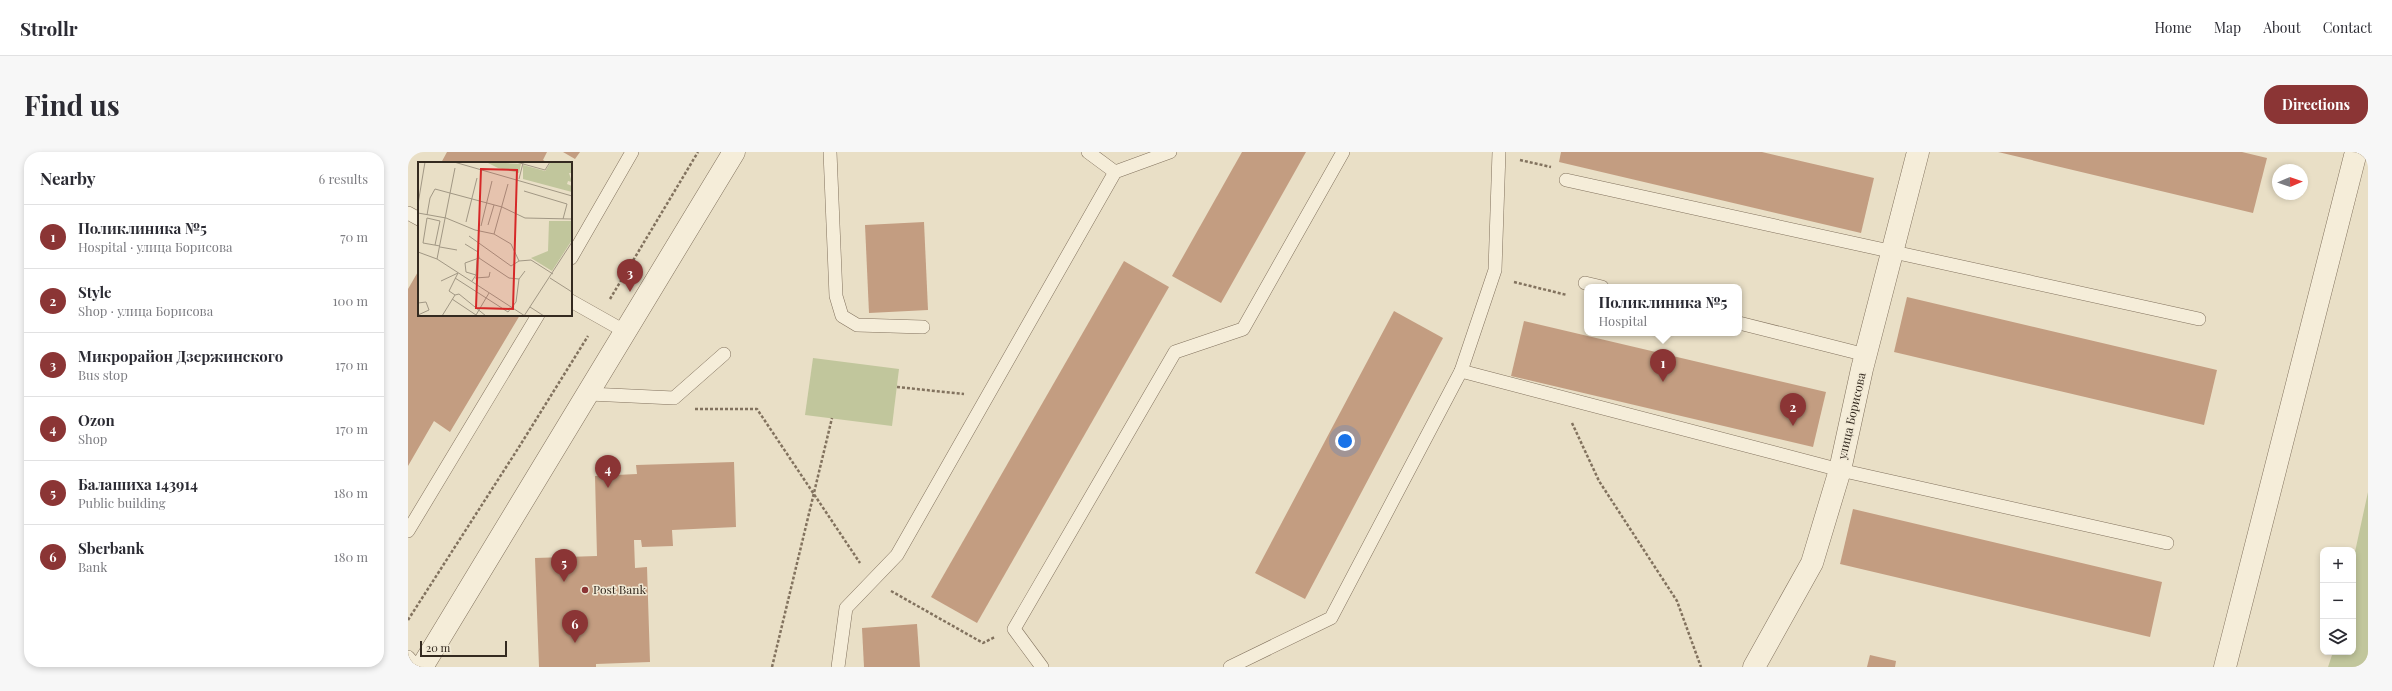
<!DOCTYPE html>
<html lang="en">
<head>
<meta charset="utf-8">
<style>
  :root { --surface:#fff; --page:#f7f7f7; --text:#2b2b33; --muted:#7c7c81; --line:#e1e1e2; --accent:#8b3535 }
  body { margin:0; font-family:"Playfair Display",serif; background:var(--page); color:var(--text) }
  .controls { position:absolute; right:12px; bottom:12px; display:grid; overflow:hidden; border-radius:8px; box-shadow:0 2px 6px #0003 }
  .controls button { width:36px; height:36px; display:grid; place-items:center; padding:0; border:0; border-bottom:1px solid var(--line); background:var(--surface); color:var(--text); font:20px sans-serif }
  .compass { position:absolute; left:1864px; top:12px; width:36px; height:36px; border-radius:50%; background:var(--surface); box-shadow:0 2px 6px #0003; rotate:88deg }
  .scale { position:absolute; left:12px; bottom:10px; width:87px; box-sizing:border-box; padding-left:4px; border:2px solid #342a20; border-top:0; font-size:11px; line-height:14px; white-space:nowrap; color:#342a20; -webkit-text-stroke:3px #f1e9d5; paint-order:stroke }
  .you { position:absolute; left:937px; top:289px; width:14px; height:14px; margin:-10px; border:3px solid #fff; border-radius:50%; background:#1a73e8; box-shadow:0 0 0 6px #1a73e833 }
  .badge { display:grid; place-items:center; width:26px; height:26px; border-radius:50%; background:var(--accent); color:#fff; font-size:13px; font-weight:700 }
  .pin { position:absolute; translate:-50% -33px; filter:drop-shadow(0 1px 2px #0008) }
  .pin::after { content:''; position:absolute; top:21px; width:14px; height:12px; background:inherit; clip-path:polygon(0 0,100% 0,50% 100%) }
  .popup { position:absolute; left:1176px; top:132px; width:158px; height:52px; box-sizing:border-box; display:grid; place-content:center; border-radius:8px; background:var(--surface); filter:drop-shadow(0 1px 3px #0005); font-size:13px; white-space:nowrap; color:var(--muted) }
  .popup b { font-size:15px; color:var(--text) }
  .popup::after { content:''; position:absolute; left:50%; top:100%; margin-left:-8px; border:8px solid transparent; border-top-color:var(--surface) }
  .list { margin:0; padding:0; list-style:none }
  h2 { display:flex; justify-content:space-between; align-items:center; height:52px; margin:0; padding:0 16px; font-size:17px }
  h2 small { font-size:13px; font-weight:400; color:var(--muted) }
  .list li { display:grid; grid-template-columns:26px 1fr auto; gap:12px; align-items:center; box-sizing:border-box; height:64px; padding:0 16px; border-top:1px solid var(--line) }
  .list b { display:block; font-size:15px; white-space:nowrap }
  .list p { margin:0; font-size:13px; white-space:nowrap; color:var(--muted) }
  .list em { font-size:13px; font-style:normal; color:var(--muted) }
  .icon { flex:none; width:22px; height:22px; fill:none; stroke:currentColor; stroke-width:2; stroke-linecap:round; stroke-linejoin:round }
  .map { position:relative; flex:none; width:1960px; height:515px; overflow:hidden; border-radius:16px }
  header { display:flex; align-items:center; gap:24px; box-sizing:border-box; height:56px; padding:0 20px; background:var(--surface); border-bottom:1px solid var(--line) }
  header strong { font-size:19px }
  nav { display:flex; gap:22px; margin-inline-start:auto; font-size:14px }
  .intro { display:flex; align-items:center; justify-content:space-between; box-sizing:border-box; height:96px; padding:0 24px }
  h1 { margin:0; font-size:28px }
  .button { padding:10px 18px; border-radius:16px; background:var(--accent); color:#fff; font-size:14px; font-weight:700 }
  main { display:flex; gap:24px; padding:0 24px }
  aside { flex:1; background:var(--surface); border-radius:16px; box-shadow:0 2px 6px #0003 }
  .map>svg:first-child { display:block }
  .green { fill:#c1c69c }
  .building { fill:#c39d81 }
  .lines { fill:none; stroke-linecap:round; stroke-linejoin:round }
  .lane-casing { stroke:#82725e; stroke-width:14 }
  .street-casing { stroke:#82725e; stroke-width:23 }
  .path { stroke:#82725e; stroke-width:2.5; stroke-dasharray:3 2; stroke-linecap:butt }
  .lane { stroke:#f5edd9; stroke-width:13 }
  .street { stroke:#f5edd9; stroke-width:22 }
  .poi-dot { fill:#8b3535; stroke:#f1e9d5; stroke-width:1.5 }
  .labels { text-anchor:middle; stroke-width:3; stroke-linejoin:round; paint-order:stroke }
  .street-label { font-size:12px; fill:#342a20; stroke:#f1e9d5 }
  .poi-label { font-size:12px; fill:#342a20; stroke:#f1e9d5; text-anchor:start }
  .inset-road { fill:none; stroke:#a19784; stroke-width:1 }
  .view { fill:#d62828; fill-opacity:0.15; stroke:#d62828; stroke-width:2 }
  .inset-edge { fill:none; stroke:#342a20; stroke-width:2 }
</style>
</head>
<body>
<header>
<strong>Strollr</strong>
<nav><a>Home</a><a>Map</a><a>About</a><a>Contact</a></nav>
</header>
<div class="intro"><h1>Find us</h1><a class="button">Directions</a></div>
<main>
<aside>
<h2>Nearby<small>6 results</small></h2>
<ul class="list">
<li><span class="badge">1</span><div><b>Поликлиника №5</b><p>Hospital · улица Борисова</p></div><em>70 m</em></li>
<li><span class="badge">2</span><div><b>Style</b><p>Shop · улица Борисова</p></div><em>100 m</em></li>
<li><span class="badge">3</span><div><b>Микрорайон Дзержинского</b><p>Bus stop</p></div><em>170 m</em></li>
<li><span class="badge">4</span><div><b>Ozon</b><p>Shop</p></div><em>170 m</em></li>
<li><span class="badge">5</span><div><b>Балашиха 143914</b><p>Public building</p></div><em>180 m</em></li>
<li><span class="badge">6</span><div><b>Sberbank</b><p>Bank</p></div><em>180 m</em></li>
</ul>
</aside>
<div class="map">
<svg width="1960" height="515" viewBox="0 0 1960 515">
  <rect width="100%" height="100%" fill="#e9dfc6"/>
  <!-- green -->
  <g class="green">
    <polygon points="405,206 491,217 484,274 397,263"/>
    <polygon points="1960,340 1960,515 1920,515 1925,500 1945,500 1945,409"/>
  </g>
  <!-- building -->
  <g class="building">
    <polygon points="39,0 139,0 135,8 140,11 33,11"/>
    <polygon points="155,0 172,0 167,7"/>
    <polygon points="834,0 898,0 813,151 764,124"/>
    <polygon points="1153,0 1354,0 1466,26 1453,81 1151,10"/>
    <polygon points="1590,0 1834,0 1859,6 1845,61"/>
    <polygon points="516,70 520,158 461,161 457,73"/>
    <polygon points="716,109 761,135 569,471 523,445"/>
    <polygon points="11,118 11,163 112,163 42,280 26,269 0,314 0,137"/>
    <polygon points="1499,145 1809,218 1796,273 1486,200"/>
    <polygon points="986,159 1035,186 897,447 847,421"/>
    <polygon points="1116,169 1418,240 1405,295 1103,224"/>
    <polygon points="326,310 328,375 264,378 265,394 234,395 233,388 226,388 227,416 239,415 242,510 188,512 188,515 131,515 127,406 189,404 187,324 229,322 228,313"/>
    <polygon points="1445,357 1754,430 1742,485 1432,412"/>
    <polygon points="509,472 512,515 456,515 454,476"/>
    <polygon points="1462,503 1488,509 1487,515 1459,515"/>
  </g>
  <g class="lines">
    <!-- lane casing -->
    <g class="lane-casing">
      <g id="lane">
        <polyline points="422,0 428,144 434,164 449,173 515,175"/>
        <polyline points="680,0 707,20"/>
        <polyline points="1091,0 1087,118 1053,219 1432,318 1759,391"/>
        <polyline points="1158,28 1791,167"/>
        <polyline points="0,61 11,67"/>
        <polyline points="163,106 224,0"/>
        <polyline points="1177,131 1194,135"/>
        <polyline points="163,149 218,180"/>
        <polyline points="1331,171 1458,203"/>
        <polyline points="181,242 266,246 316,202"/>
        <polyline points="0,379 130,163"/>
        <polyline points="0,505 9,515"/>
        <polyline points="430,515 438,456 489,403 707,20 762,0"/>
        <polyline points="634,515 606,477 767,200 835,177 935,0"/>
        <polyline points="822,515 923,466 1053,219"/>
      </g>
    </g>
    <!-- street casing -->
    <g class="street-casing">
      <g id="street">
        <polyline points="14,515 326,0"/>
        <polyline points="1346,515 1404,411 1432,318 1454,217 1510,0"/>
        <polyline points="1817,515 1948,0"/>
      </g>
    </g>
    <!-- path -->
    <g class="path">
      <polyline points="1112,8 1143,15"/>
      <polyline points="1106,130 1159,143"/>
      <polyline points="202,147 290,0"/>
      <polyline points="489,235 556,242"/>
      <polyline points="287,257 349,257 452,411"/>
      <polyline points="1164,271 1191,329 1269,449 1293,515"/>
      <polyline points="483,439 575,491 587,485"/>
      <polyline points="0,468 111,295 180,184"/>
      <polyline points="364,515 424,266"/>
    </g>
    <!-- lane -->
    <use href="#lane" class="lane"/>
    <!-- street -->
    <use href="#street" class="street"/>
  </g>
  <!-- markers -->
  <circle class="poi-dot" cx="177" cy="438" r="4"/>
  <g class="labels">
    <!-- street labels -->
    <g class="street-label">
      <text transform="translate(1444 264) rotate(-77)" y="4">улица Борисова</text>
    </g>
    <!-- poi labels -->
    <g class="poi-label">
      <text x="185" y="442">Post Bank</text>
    </g>
  </g>
  <!-- overview -->
  <g transform="translate(10 10)">
    <rect width="154" height="154" fill="#e9dfc6"/>
    <path d="M68,0l35,2 -2,9 -21,-5zM133,0h21v11h-3l3,9 -4,-1 -1,3 5,2v6l-49,-13v-14l22,6zM131,59h23v19l-20,31 -21,-13 17,-7z" fill="#c1c69c"/>
    <path class="inset-road" d="M36,0l118,34M98,0l29,8 5,-8M101,17l4,-16M106,29l43,13 -4,15M0,42l7,-42M0,51l28,5 29,12 19,4 14,-50M9,53l3,-17 5,-9 67,18 23,11 47,1M48,60l11,-44M70,63l6,-20M63,64l11,-45M76,72l17,10 8,17M51,74l42,30 8,-5 12,-1 22,14M47,82l13,8 1,6 30,20 10,1M17,83l5,-24 -13,-3 -4,25 17,3M22,85l17,3M0,90l19,7 88,57M19,97l18,-91M40,111l-9,18 6,4 4,-1 27,22M58,113l-10,-3 -1,-9 14,-5M37,116l53,34 8,-10 3,-23 6,-8M57,116l14,-1 1,-5M132,116l22,14M23,119l17,-8M54,119l4,-6 1,-15M34,137l24,16 13,-22M0,141l8,-1 3,8 -11,5M112,145l14,9M24,154l13,-21M106,154l48,-74"/>
    <path class="view" d="M63,7l36,1 -4,139 -37,-1z"/>
    <rect width="154" height="154" class="inset-edge"/>
  </g>
</svg>
<div class="controls">
<button>+</button>
<button>−</button>
<button><svg class="icon" aria-label="layers" viewBox="0 0 24 24"><path d="M12 4l9 5-9 5-9-5zM3 14l9 5 9-5"/></svg></button>
</div>
<svg class="compass" viewBox="-18 -18 36 36"><path d="M0-13l5 13h-10z" fill="#e53935"/><path d="M0 13l5-13h-10z" fill="#7c7c81"/></svg>
<div class="scale">20 m</div>
<div class="you"></div>
<div class="pin badge" style="left:1255px;top:230px">1</div>
<div class="popup"><b>Поликлиника №5</b>Hospital</div>
<div class="pin badge" style="left:1385px;top:274px">2</div>
<div class="pin badge" style="left:222px;top:140px">3</div>
<div class="pin badge" style="left:200px;top:336px">4</div>
<div class="pin badge" style="left:156px;top:430px">5</div>
<div class="pin badge" style="left:167px;top:491px">6</div>
</div>
</main>
</body>
</html>
